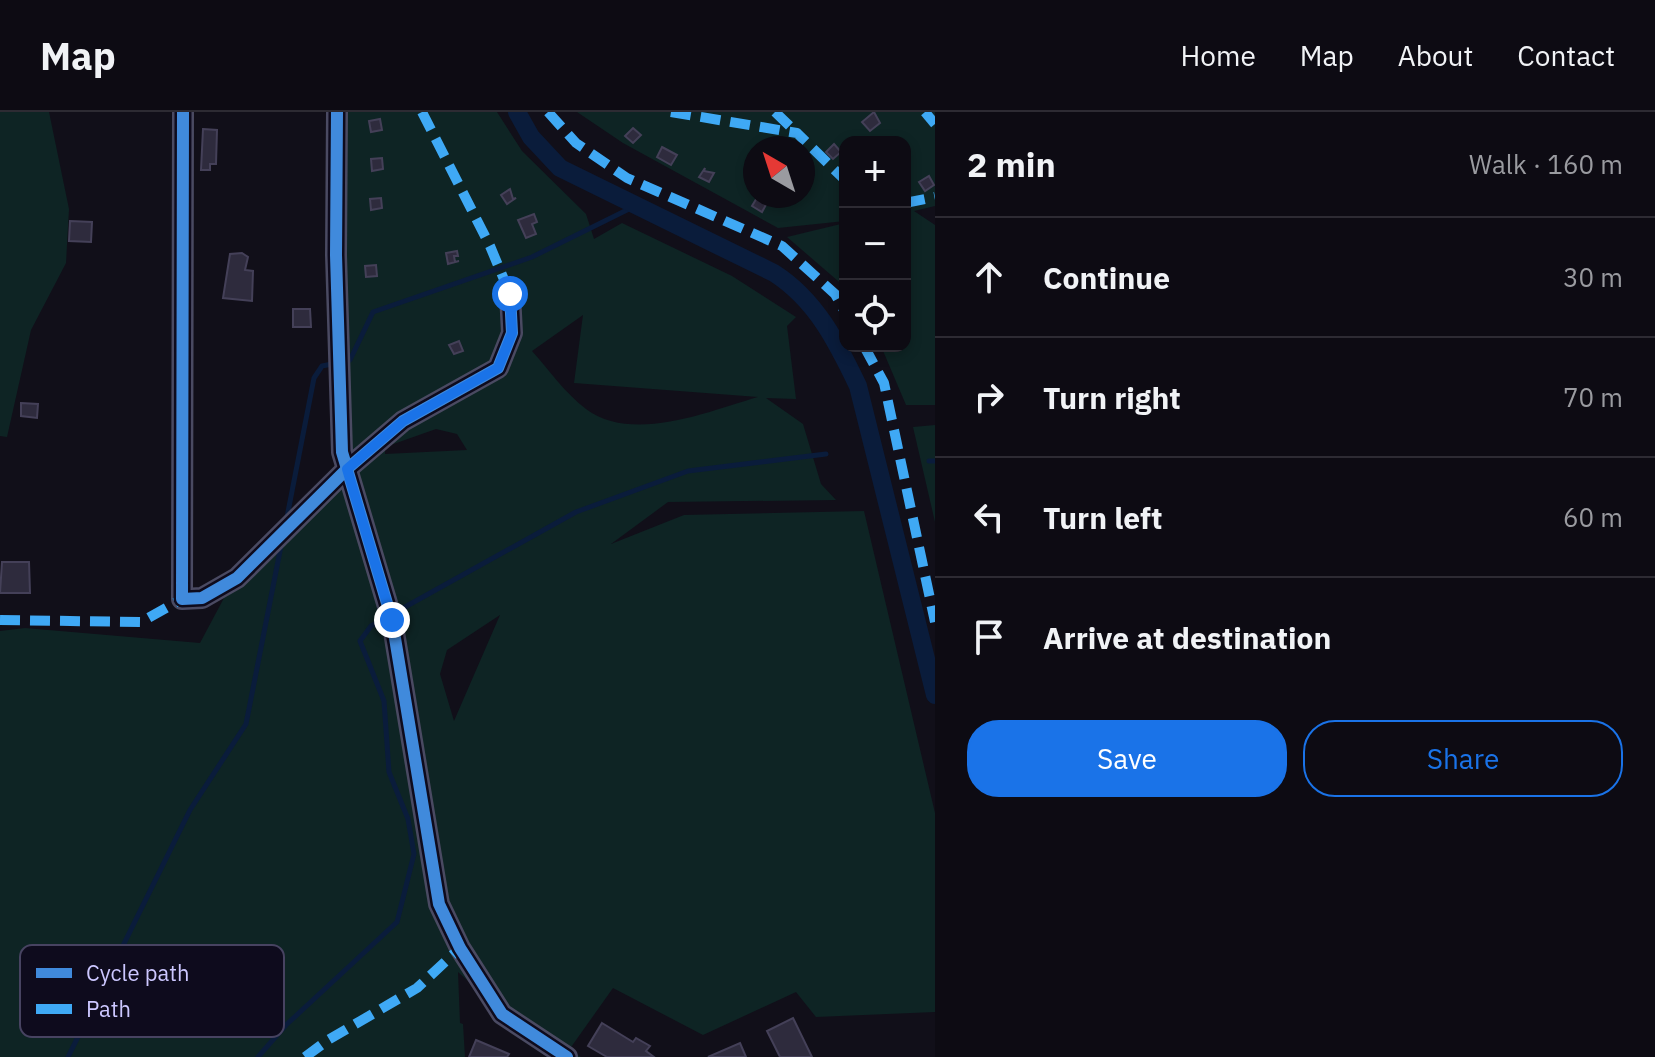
<!DOCTYPE html>
<html lang="en">
<head>
<meta charset="utf-8">
<style>
  :root { --surface:#0d0b13; --page:#1b1921; --text:#f1f3f6; --muted:#9a9ba0; --line:#2d2b33; --accent:#1a73e8 }
  body { margin:0; font-family:"IBM Plex Sans",sans-serif; background:var(--page); color:var(--text) }
  .controls { position:absolute; right:24px; top:24px; display:grid; overflow:hidden; border-radius:16px; box-shadow:0 4px 12px #0003 }
  .controls button { width:72px; height:72px; display:grid; place-items:center; padding:0; border:0; border-bottom:2px solid var(--line); background:var(--surface); color:var(--text); font:40px sans-serif }
  .compass { position:absolute; left:743px; top:24px; width:72px; height:72px; border-radius:50%; background:var(--surface); box-shadow:0 4px 12px #0003; rotate:321deg }
  .stop { position:absolute; width:24px; height:24px; margin:-18px; border:6px solid #1a73e8; border-radius:50%; background:#fff }
  .stop.end { background:#1a73e8; border-color:#fff; box-shadow:0 2px 8px #0008 }
  .list { margin:0; padding:0; list-style:none }
  h2 { display:flex; justify-content:space-between; align-items:center; height:104px; margin:0; padding:0 32px; font-size:34px }
  h2 small { font-size:26px; font-weight:400; color:var(--muted) }
  .list li { display:grid; grid-template-columns:52px 1fr auto; gap:24px; align-items:center; box-sizing:border-box; height:120px; padding:0 32px; border-top:2px solid var(--line) }
  .list b { display:block; font-size:30px; white-space:nowrap }
  .list em { font-size:26px; font-style:normal; color:var(--muted) }
  .actions { display:flex; gap:16px; padding:24px 32px }
  .actions a { flex:1; padding:18px 0; border:2px solid var(--accent); border-radius:32px; text-align:center; font-size:28px; color:var(--accent) }
  .actions .main { background:var(--accent); color:#fff }
  .icon { flex:none; width:44px; height:44px; fill:none; stroke:currentColor; stroke-width:2; stroke-linecap:round; stroke-linejoin:round }
  .map { position:relative; flex:none; width:935px; height:945px; overflow:hidden }
  header { display:flex; align-items:center; gap:48px; box-sizing:border-box; height:112px; padding:0 40px; background:var(--surface); border-bottom:2px solid var(--line) }
  header strong { font-size:38px }
  nav { display:flex; gap:44px; margin-inline-start:auto; font-size:28px }
  main { display:flex }
  aside { flex:1; background:var(--surface) }
  .map>svg:first-child { display:block }
  .green { fill:#0e2424; fill-rule:evenodd }
  .lines { fill:none; stroke-linecap:round; stroke-linejoin:round }
  .stream { stroke:#0a1c3b; stroke-width:5 }
  .canal { stroke:#0a1c3b; stroke-width:18 }
  .building { fill:#2e2b3d; stroke:#444058; stroke-width:2 }
  .minor { stroke:#4a4a62; stroke-width:22 }
  .quiet { stroke:#3fa9f5; stroke-width:10; stroke-dasharray:20 10; stroke-linecap:butt }
  .cycleway-casing { stroke:#0e0b1d; stroke-width:17 }
  .cycleway { stroke:#408adc; stroke-width:12 }
  .route { stroke:#1a73e8; stroke-width:10 }
  .key { fill:#0e0b1d; stroke:#474361; stroke-width:2 }
  .key-label { font-size:22px; fill:#ccc7ff }
</style>
</head>
<body>
<header>
<strong>Map</strong>
<nav><a>Home</a><a>Map</a><a>About</a><a>Contact</a></nav>
</header>
<main>
<div class="map">
<svg width="935" height="945" viewBox="0 0 935 945">
  <rect width="100%" height="100%" fill="#110f19"/>
  <!-- green -->
  <g class="green">
    <polygon points="0,0 49,0 69,97 66,151 31,218 7,325 0,324"/>
    <path d="M326,0h171l25,39 64,63 8,25 28,-16 110,53 64,41 -9,9 9,73 -30,-1 37,26 18,60 15,16 -168,2 -57,42 73,-29 180,-4 71,302v199l-119,5 -20,-25 -93,43 -90,-47 -44,62 12,7h-27l-96,-85 2,51 3,1 2,33h-465v-426l25,-3 175,15 40,-75 100,-106zM583,203l-9,68 184,14c-49,14 -125,47 -172,12 -21,-16 -37,-39 -54,-58zM436,317l21,5 10,16 -82,4v-7zM500,503l-46,106 -14,-47 7,-24z"/>
    <path d="M577,0h358v94l-21,5 21,14v180h-29l-25,-59h24v-204h-60v79l-67,7 -155,-85zM755,36h48v48h-48z"/>
    <polygon points="845,111 845,175 787,125"/>
    <polygon points="935,313 935,410 913,315"/>
  </g>
  <g class="lines">
    <!-- stream -->
    <g class="stream">
      <polyline points="346,249 350,248 373,200 532,145 635,94"/>
      <polyline points="929,349 935,349"/>
      <polyline points="287,405 314,266 322,254 332,252"/>
      <polyline points="396,500 576,400 688,359 826,342"/>
      <polyline points="68,945 190,698 246,612 281,434"/>
      <polyline points="258,945 286,913 397,810 414,742 408,707 389,660 384,589 360,529 371,514 384,507"/>
    </g>
    <!-- canal -->
    <path class="canal" d="M517,0l14,25 29,31 214,105c42,27 63,69 84,113l77,309"/>
  </g>
  <!-- building -->
  <g class="building">
    <polygon points="874,0 880,11 870,19 862,10"/>
    <polygon points="380,7 382,18 371,20 369,9"/>
    <polygon points="633,16 641,23 633,31 625,24"/>
    <polygon points="203,17 217,18 216,52 210,52 210,58 201,58"/>
    <polygon points="834,32 841,40 833,47 826,40"/>
    <polygon points="662,35 677,43 671,53 657,45"/>
    <polygon points="382,46 383,57 372,59 371,47"/>
    <polygon points="705,56 704,59 714,61 709,70 699,65"/>
    <polygon points="929,64 934,73 925,79 919,70"/>
    <polygon points="510,77 513,87 516,86 507,92 501,83"/>
    <polygon points="758,84 768,89 762,100 752,94"/>
    <polygon points="381,86 382,96 371,98 370,87"/>
    <polygon points="534,102 537,110 532,112 536,122 526,126 518,108"/>
    <polygon points="70,109 92,110 91,130 69,129"/>
    <polygon points="457,139 458,144 454,144 455,150 459,149 448,152 446,141"/>
    <polygon points="242,141 248,145 245,158 253,159 252,189 223,186 230,142"/>
    <polygon points="376,153 377,164 366,165 365,154"/>
    <polygon points="293,197 310,197 311,215 293,215"/>
    <polygon points="459,229 463,239 454,242 449,233"/>
    <polygon points="21,291 38,292 37,306 21,304"/>
    <polygon points="2,450 29,450 30,481 0,481"/>
    <polygon points="793,906 812,945 780,945 767,919"/>
    <polygon points="602,911 633,930 636,926 650,934 646,939 654,945 607,945 588,934"/>
    <polygon points="476,928 509,942 507,945 469,945"/>
    <polygon points="740,931 746,945 708,945"/>
  </g>
  <g class="lines">
    <!-- minor -->
    <g class="minor">
      <polyline points="183,0 182,487 202,486 237,466 347,357 403,309 498,256 512,221 510,182"/>
      <polyline points="337,0 336,143 342,340 392,508 439,792 460,836 502,902 567,945"/>
    </g>
    <!-- quiet -->
    <g class="quiet">
      <polyline points="422,0 490,134 510,182"/>
      <polyline points="548,0 576,31 627,66 782,134 835,182 845,200"/>
      <polyline points="671,0 797,21 845,68"/>
      <polyline points="775,0 797,21"/>
      <polyline points="925,0 935,12"/>
      <polyline points="905,91 935,85"/>
      <polyline points="864,234 884,271 935,510"/>
      <polyline points="0,508 141,510 182,487"/>
      <polyline points="305,945 328,928 417,876 460,836"/>
    </g>
    <!-- cycleway casing -->
    <g class="cycleway-casing">
      <g id="cycleway">
        <polyline points="183,0 182,487 202,486 237,466 347,357 403,309 498,256 512,221 510,182"/>
        <polyline points="337,0 336,143 342,340 392,508 439,792 460,836 502,902 567,945"/>
      </g>
    </g>
    <!-- cycleway -->
    <use href="#cycleway" class="cycleway"/>
  </g>
  <g class="lines">
    <!-- route -->
    <polyline class="route" points="392,508 347,357 403,309 498,256 512,221 510,182"/>
  </g>
  <!-- legend -->
  <rect x="20" y="833" width="264" height="92" rx="12" class="key"/>
  <rect x="36" y="856" width="36" height="10" fill="#408adc"/>
  <rect x="36" y="892" width="36" height="10" fill="#3fa9f5"/>
  <g class="key-label">
    <text x="86" y="869">Cycle path</text>
    <text x="86" y="905">Path</text>
  </g>
</svg>
<div class="controls">
<button>+</button>
<button>−</button>
<button><svg class="icon" aria-label="locate" viewBox="0 0 24 24"><circle cx="12" cy="12" r="6"/><path d="M12 2v4M12 18v4M2 12h4M18 12h4"/></svg></button>
</div>
<svg class="compass" viewBox="-18 -18 36 36"><path d="M0-13l5 13h-10z" fill="#e53935"/><path d="M0 13l5-13h-10z" fill="#9a9ba0"/></svg>
<div class="stop" style="left:510px;top:182px"></div>
<div class="stop end" style="left:392px;top:508px"></div>
</div>
<aside>
<h2>2 min<small>Walk · 160 m</small></h2>
<ul class="list">
<li><svg class="icon" aria-label="ahead" viewBox="0 0 24 24"><path d="M12 20V5M6 11l6-6 6 6"/></svg><div><b>Continue</b></div><em>30 m</em></li>
<li><svg class="icon" aria-label="right" viewBox="0 0 24 24"><path d="M7 20v-9h11M14 6l5 5-5 5"/></svg><div><b>Turn right</b></div><em>70 m</em></li>
<li><svg class="icon" aria-label="left" viewBox="0 0 24 24"><path d="M17 20v-9H6M10 6l-5 5 5 5"/></svg><div><b>Turn left</b></div><em>60 m</em></li>
<li><svg class="icon" aria-label="arrive" viewBox="0 0 24 24"><path d="M6 21V4h12l-3 4 3 4H6"/></svg><div><b>Arrive at destination</b></div></li>
</ul>
<div class="actions"><a class="main">Save</a><a>Share</a></div>
</aside>
</main>
</body>
</html>
